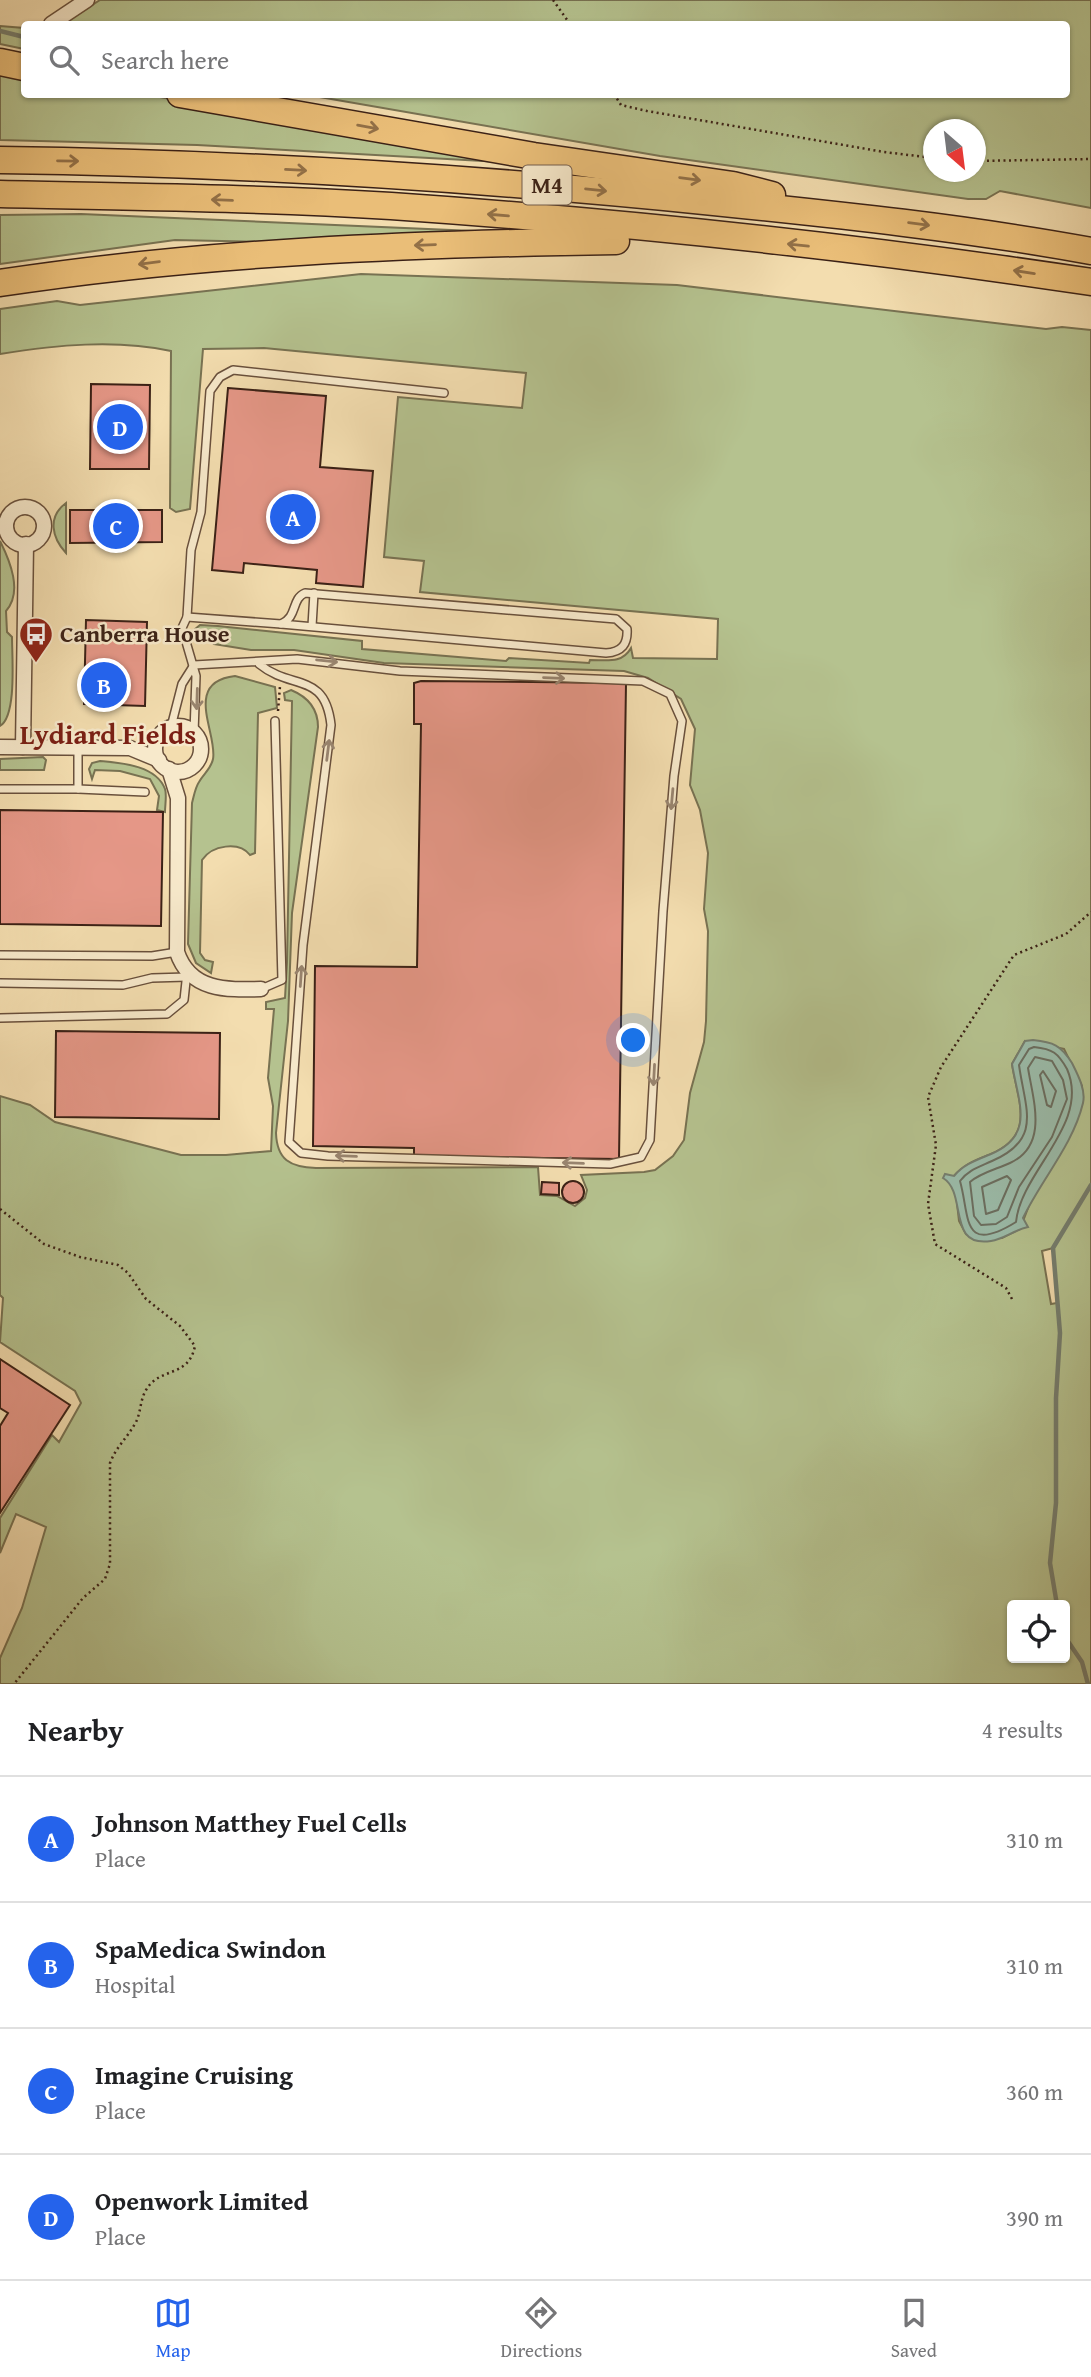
<!DOCTYPE html>
<html lang="en">
<head>
<meta charset="utf-8">
<style>
  :root { --surface:#fff; --page:#f6f6f6; --text:#202124; --muted:#757577; --line:#e0e0e0; --accent:#2563eb }
  body { margin:0; font-family:"Gentium Book Plus",serif; background:var(--page); color:var(--text) }
  .controls { position:absolute; right:21px; bottom:21px; display:grid; overflow:hidden; border-radius:7px; box-shadow:0 2px 5px #0004 }
  .controls button { width:63px; height:63px; display:grid; place-items:center; padding:0; border:0; border-bottom:2px solid var(--line); background:var(--surface); color:var(--text); font:35px sans-serif }
  .compass { position:absolute; left:923px; top:119px; width:63px; height:63px; border-radius:50%; background:var(--surface); box-shadow:0 2px 5px #0004; rotate:152deg }
  .you { position:absolute; left:634px; top:1041px; width:24px; height:24px; margin:-18px; border:5px solid #fff; border-radius:50%; background:#1a73e8; box-shadow:0 0 0 10px #1a73e833 }
  .badge { display:grid; place-items:center; width:46px; height:46px; border-radius:50%; background:var(--accent); color:#fff; font-size:23px; font-weight:700 }
  .pin { position:absolute; translate:-50% -50%; border:4px solid #fff; box-shadow:0 2px 7px #0006 }
  .list { margin:0; padding:0; list-style:none }
  h2 { display:flex; justify-content:space-between; align-items:center; height:91px; margin:0; padding:0 28px; font-size:30px }
  h2 small { font-size:23px; font-weight:400; color:var(--muted) }
  .list li { display:grid; grid-template-columns:46px 1fr auto; gap:21px; align-items:center; box-sizing:border-box; height:126px; padding:0 28px; border-top:2px solid var(--line) }
  .list b { display:block; font-size:26px; white-space:nowrap }
  .list p { margin:0; font-size:23px; white-space:nowrap; color:var(--muted) }
  .list em { font-size:23px; font-style:normal; color:var(--muted) }
  .icon { flex:none; width:38px; height:38px; fill:none; stroke:currentColor; stroke-width:2; stroke-linecap:round; stroke-linejoin:round }
  .map { position:relative; flex:none; width:1091px; height:1684px; overflow:hidden }
  .search { position:absolute; background:var(--surface); box-shadow:0 2px 5px #0004; left:21px; right:21px; top:21px; height:77px; display:flex; align-items:center; gap:18px; box-sizing:border-box; padding:0 24px; border-radius:7px; color:var(--muted); font-size:26px }
  .sheet { height:595px; background:var(--surface) }
  nav { display:flex; justify-content:space-around; align-items:center; box-sizing:border-box; height:98px; border-top:2px solid var(--line); background:var(--surface); font-size:19px; color:var(--muted) }
  nav a { display:grid; justify-items:center; gap:4px }
  nav .on { color:var(--accent) }
  .map>svg:first-child { display:block }
  .green { fill:#b5c28f; stroke:#787252; stroke-width:2; fill-rule:evenodd }
  .water { fill:#9bbcaa; stroke:#757e6f; stroke-width:2 }
  .lines { fill:none; stroke-linecap:round; stroke-linejoin:round }
  .shore { stroke:#6b6e60; stroke-width:2 }
  .stream { stroke:#757e6f; stroke-width:4.5 }
  .building { fill:#e59787; stroke:#3b2116; stroke-width:2 }
  .lane-casing { stroke:#69503c; stroke-width:10 }
  .street-casing { stroke:#69503c; stroke-width:17 }
  .highway-casing { stroke:#3b2116; stroke-width:29 }
  .path { stroke:#3b2116; stroke-width:2.5; stroke-dasharray:2 3.5; stroke-linecap:butt }
  .lane { stroke:#f7e9cb; stroke-width:7 }
  .street { stroke:#f7e9cb; stroke-width:14 }
  .highway { stroke:#eabe78; stroke-width:26 }
  .oneway { stroke:#927047 }
  .oneway2 { stroke:#998570 }
  .labels { text-anchor:middle; stroke-width:5; stroke-linejoin:round; paint-order:stroke }
  .shield { fill:#f7e9cb; stroke:#735d4c; stroke-width:2 }
  .shield-label { font-size:23px; font-weight:bold; fill:#3b2116 }
  .poi-label { font-size:24px; font-weight:bold; fill:#3b2116; stroke:#f7e9cb; text-anchor:start }
  .quarter-label { font-size:28px; font-weight:bold; fill:#7a1f14; stroke:#f7e9cb }
</style>
</head>
<body>
<div class="map">
<svg width="1091" height="1684" viewBox="0 0 1091 1684">
  <rect width="100%" height="100%" fill="#f3ddaf"/>
  <filter id="stains"><feTurbulence type="fractalNoise" baseFrequency=".00286" numOctaves="4"/><feColorMatrix values="0 0 0 0 .2 0 0 0 0 .09 0 0 0 0 .02 0 0 0 .5 -.17"/></filter>
  <radialGradient id="worn" r=".72"><stop offset=".6" stop-color="#630" stop-opacity="0"/><stop offset="1" stop-color="#630" stop-opacity=".3"/></radialGradient>
  <!-- green -->
  <g class="green">
    <path d="M100,0h991v208l-91,-17 -14,8h-18l-308,-43 -352,-61 758,-1v-70h-1003zM934,130h42v42h-42z"/>
    <polygon points="0,26 24,28 24,49 0,44"/>
    <polygon points="0,70 24,74 24,94 149,95 521,163 197,145 0,140"/>
    <polygon points="81,214 473,231 471,235 266,242 175,240 0,264 0,215"/>
    <path d="M361,274l316,11 369,44 16,-2 29,3v1354h-1091v-26l22,-50 24,-81 -30,-13 -16,39v-35l52,-83 7,7 22,-39 -6,-12 -75,-49 3,-44 -3,-3v-199l30,9 25,17 126,33h45l45,-4 2,-45 -5,-28 6,-69h-8v-7l19,-4 2,-36 5,-261 -7,-1 -1,-7 7,-3c17,7 27,18 27,37l-26,186 -4,108 -12,112c1,27 14,34 40,35l222,-1 2,28 17,1 18,10 10,-8 2,-8 -6,-15 63,-3 11,-2 18,-14 11,-16 6,-47 14,-51 2,-21 2,-90 -4,-22 4,-56 -8,-43 -10,-25 5,-56 -14,-30 -33,-21 -24,-7 -240,-8 -90,-13h-43l-37,-6 -20,-14 6,-5 18,1 144,15v8l144,12 3,-3 80,5 1,-3c17,0 32,4 41,-12l2,10 84,1 1,-40 -298,-27 4,-31 -40,-4 14,-160 124,11 4,-35 -262,-25 -61,1 -13,160 -14,3 -6,-4 1,-157c-56,-12 -115,-6 -171,3v-45l57,-8 23,4zM1025,1041l39,8 18,37 -17,58 -32,51 -13,34 -18,9 -27,2 -9,-6 -7,-13 -5,-45c10,-12 22,-16 37,-22 45,-19 27,-52 21,-90zM1053,1248l4,55 -6,1 -9,-53zM1012,1605h53v53h-53z"/>
    <path d="M66,503v50c-14,-15 -19,-36 0,-50z"/>
    <path d="M0,541c10,20 23,51 6,70l1,21 5,5c0,20 5,79 -12,89z"/>
    <path d="M235,676l40,11 2,21 -19,5 -3,140 -5,2c-11,-14 -38,-10 -48,5l-2,93 5,7 8,2 -2,11 -15,-10 -8,-19 4,-141c2,-7 3,-15 7,-21 5,-9 12,-13 14,-23 5,-25 -31,-77 22,-83z"/>
    <polygon points="43,757 46,760 44,770 0,770 0,759"/>
    <path d="M100,761c21,2 56,4 65,28 2,6 0,16 0,23l-8,-2 2,-14 -9,-17 -30,-8 -25,-1 -3,9 -3,-10 3,-6z"/>
  </g>
  <!-- water -->
  <path class="water" d="M1033,1040c20,2 28,5 39,23 6,12 14,27 11,40 -10,42 -42,77 -60,115l5,9c-14,3 -24,12 -37,14 -45,7 -23,-48 -48,-63l2,-4 9,2c10,-12 23,-16 37,-22 45,-19 27,-52 21,-90l13,-23z"/>
  <g class="lines">
    <!-- shore -->
    <g class="shore">
      <path d="M1034,1047c19,2 24,6 33,22 24,55 -46,102 -51,153 -55,34 -46,-6 -56,-41 8,-11 19,-14 32,-20 51,-22 33,-52 27,-96l10,-16z"/>
      <path d="M1035,1057l17,4 11,19 4,19 -15,38 -33,50 -12,30 -11,7 -15,1 -7,-9 -4,-34c10,-9 27,-13 40,-19 39,-18 23,-63 18,-95z"/>
      <polygon points="1043,1071 1056,1091 1051,1107 1047,1105 1040,1075"/>
      <polygon points="1007,1176 1011,1180 998,1210 986,1214 982,1187"/>
    </g>
    <!-- stream -->
    <g class="stream">
      <polyline points="0,31 24,37"/>
      <polyline points="1057,1605 1050,1563 1056,1503 1056,1398 1060,1333 1053,1248 1091,1185"/>
      <polyline points="1065,1637 1082,1662 1088,1684"/>
    </g>
  </g>
  <!-- building -->
  <g class="building">
    <polygon points="91,384 150,385 149,469 90,469"/>
    <polygon points="228,388 326,396 320,467 373,471 363,587 316,583 317,570 244,563 243,573 212,570"/>
    <polygon points="70,510 162,510 162,542 70,543"/>
    <polygon points="86,620 147,622 145,706 84,704"/>
    <polygon points="421,681 626,683 619,1159 414,1156 414,1148 313,1146 315,966 417,967 421,724 414,724 414,683"/>
    <polygon points="0,810 163,812 161,926 0,924"/>
    <polygon points="56,1031 220,1033 219,1119 55,1117"/>
    <circle cx="573" cy="1192" r="11"/>
    <polygon points="542,1182 559,1183 559,1195 541,1194"/>
    <polygon points="0,1359 70,1405 0,1513 0,1426 8,1413 0,1408"/>
  </g>
  <g class="lines">
    <!-- lane casing -->
    <g class="lane-casing">
      <g id="lane">
        <path d="M305,593l311,26 11,10c1,15 -5,23 -21,24l-325,-29c17,-7 10,-25 24,-31z"/>
        <polyline points="187,617 281,624"/>
        <polyline points="312,626 314,593"/>
        <path d="M171,727l11,-43 12,-19 103,-6 103,12 243,10 27,13 12,27 -8,55 -11,135 -13,229 -9,17 -31,7 -282,-8 -27,-3 -12,-11 14,-197 28,-220c-6,-54 -39,-34 -72,-61"/>
        <polyline points="194,733 196,676 182,628 187,617 191,550 201,512 210,391 220,377 233,370 444,393"/>
        <polyline points="0,789 78,789 78,748"/>
        <polyline points="78,789 145,792"/>
        <polyline points="0,955 152,956 177,952"/>
        <polyline points="0,983 123,985 152,978 187,977"/>
        <polyline points="261,989 282,980 275,721"/>
        <polyline points="0,1018 167,1014 184,1000 187,972"/>
      </g>
    </g>
    <!-- street casing -->
    <g class="street-casing">
      <g id="street">
        <polyline points="51,24 87,0"/>
        <circle cx="25" cy="526" r="19"/>
        <circle cx="178" cy="749" r="23"/>
        <polyline points="0,747 130,748 159,760"/>
        <polyline points="23,747 26,544"/>
        <path d="M169,769l9,29 -1,154c13,39 49,38 84,37"/>
      </g>
    </g>
    <!-- highway casing -->
    <g class="highway-casing">
      <g id="highway">
        <polyline points="0,62 24,67"/>
        <polyline points="180,94 534,156 733,185 772,195"/>
        <path d="M0,160c239,3 477,18 714,42 126,13 252,26 377,49"/>
        <path d="M0,194c130,3 261,4 391,12 233,16 469,41 700,76"/>
        <path d="M0,283c204,-31 409,-39 616,-42"/>
      </g>
    </g>
    <!-- path -->
    <g class="path">
      <polyline points="553,0 570,24"/>
      <polyline points="614,94 621,105 647,111 884,152 934,158"/>
      <polyline points="976,161 1091,159"/>
      <polyline points="278,711 280,686"/>
      <path d="M0,1209l44,35 36,13 38,8 10,8 18,26 34,27 15,20c-7,33 -35,20 -49,44 -6,10 -5,22 -10,32 -8,15 -20,25 -26,41v101l-5,15 -22,19 -69,86"/>
      <polyline points="1012,1299 1006,1288 935,1244 928,1204 936,1145 928,1097 941,1067 1014,955 1066,934 1091,912"/>
    </g>
    <!-- lane -->
    <use href="#lane" class="lane"/>
    <!-- street -->
    <use href="#street" class="street"/>
    <!-- highway -->
    <use href="#highway" class="highway"/>
  </g>
  <!-- one-way arrows -->
  <defs><path id="oneway-shaft" d="M-6 0H5M1.5-3L5.5 0L1.5 3" fill="none" stroke-width="1.6" stroke-linecap="round" stroke-linejoin="round" transform="scale(1.75)"/></defs>
  <g class="oneway">
    <use href="#oneway-shaft" transform="translate(368 127) rotate(10)"/>
    <use href="#oneway-shaft" transform="translate(68 161) rotate(1)"/>
    <use href="#oneway-shaft" transform="translate(296 170) rotate(3)"/>
    <use href="#oneway-shaft" transform="translate(690 179) rotate(8)"/>
    <use href="#oneway-shaft" transform="translate(596 190) rotate(6)"/>
    <use href="#oneway-shaft" transform="translate(222 200) rotate(-178)"/>
    <use href="#oneway-shaft" transform="translate(498 215) rotate(-175)"/>
    <use href="#oneway-shaft" transform="translate(919 224) rotate(7)"/>
    <use href="#oneway-shaft" transform="translate(425 245) rotate(178)"/>
    <use href="#oneway-shaft" transform="translate(798 245) rotate(-174)"/>
    <use href="#oneway-shaft" transform="translate(149 263) rotate(173)"/>
    <use href="#oneway-shaft" transform="translate(1024 272) rotate(-171)"/>
  </g>
  <g class="oneway2">
    <use href="#oneway-shaft" transform="translate(327 661) rotate(6)"/>
    <use href="#oneway-shaft" transform="translate(554 678) rotate(2)"/>
    <use href="#oneway-shaft" transform="translate(197 699) rotate(92)"/>
    <use href="#oneway-shaft" transform="translate(328 750) rotate(-83)"/>
    <use href="#oneway-shaft" transform="translate(672 799) rotate(95)"/>
    <use href="#oneway-shaft" transform="translate(301 976) rotate(-86)"/>
    <use href="#oneway-shaft" transform="translate(654 1075) rotate(93)"/>
    <use href="#oneway-shaft" transform="translate(346 1156) rotate(-178)"/>
    <use href="#oneway-shaft" transform="translate(573 1163) rotate(-178)"/>
  </g>
  <!-- icons -->
  <defs>
    <g id="bus-pin" transform="scale(1.75)"><path d="M0 17L-7.5 6A9.5 9.5 0 1 1 7.5 6Z" fill="#8f2418" stroke="#f7e9cb"/><path d="M-5-6H5V4H4V6H2V4H-2V6H-4V4H-5ZM-3.5-4V0h7V-4ZM-3.5 1.2v1.5H-2V1.2ZM2 1.2v1.5H3.5V1.2Z" fill="#fff"/></g>
  </defs>
  <g fill-rule="evenodd">
    <use href="#bus-pin" x="36" y="634"/>
  </g>
  <g class="labels">
    <!-- shield labels -->
    <rect class="shield" x="522.5" y="165.5" width="49" height="39" rx="5"/>
    <g class="shield-label">
      <text x="547" y="193">M4</text>
    </g>
    <!-- poi labels -->
    <g class="poi-label">
      <text x="60" y="642">Canberra House</text>
    </g>
    <!-- quarter labels -->
    <g class="quarter-label">
      <text x="108" y="744">Lydiard Fields</text>
    </g>
  </g>
  <rect width="100%" height="100%" filter="url(#stains)"/>
  <rect width="100%" height="100%" fill="url(#worn)"/>
</svg>
<div class="controls">
<button><svg class="icon" aria-label="locate" viewBox="0 0 24 24"><circle cx="12" cy="12" r="6"/><path d="M12 2v4M12 18v4M2 12h4M18 12h4"/></svg></button>
</div>
<svg class="compass" viewBox="-18 -18 36 36"><path d="M0-13l5 13h-10z" fill="#e53935"/><path d="M0 13l5-13h-10z" fill="#757577"/></svg>
<div class="you"></div>
<div class="pin badge" style="left:293px;top:517px">A</div>
<div class="pin badge" style="left:104px;top:685px">B</div>
<div class="pin badge" style="left:116px;top:526px">C</div>
<div class="pin badge" style="left:120px;top:427px">D</div>
<div class="search"><svg class="icon" aria-label="search" viewBox="0 0 24 24"><circle cx="10" cy="10" r="6"/><path d="M15 15l6 6"/></svg>Search here</div>
</div>
<section class="sheet">
<h2>Nearby<small>4 results</small></h2>
<ul class="list">
<li><span class="badge">A</span><div><b>Johnson Matthey Fuel Cells</b><p>Place</p></div><em>310 m</em></li>
<li><span class="badge">B</span><div><b>SpaMedica Swindon</b><p>Hospital</p></div><em>310 m</em></li>
<li><span class="badge">C</span><div><b>Imagine Cruising</b><p>Place</p></div><em>360 m</em></li>
<li><span class="badge">D</span><div><b>Openwork Limited</b><p>Place</p></div><em>390 m</em></li>
</ul>
</section>
<nav>
<a class="on"><svg class="icon" aria-label="map" viewBox="0 0 24 24"><path d="M3 6l6-2 6 2 6-2v14l-6 2-6-2-6 2zM9 4v14M15 6v14"/></svg>Map</a>
<a><svg class="icon" aria-label="directions" viewBox="0 0 24 24"><path d="M12 3l9 9-9 9-9-9zM9 14v-3h6M13 9l2 2-2 2"/></svg>Directions</a>
<a><svg class="icon" aria-label="saved" viewBox="0 0 24 24"><path d="M7 4h10v16l-5-4-5 4z"/></svg>Saved</a>
</nav>
</body>
</html>
